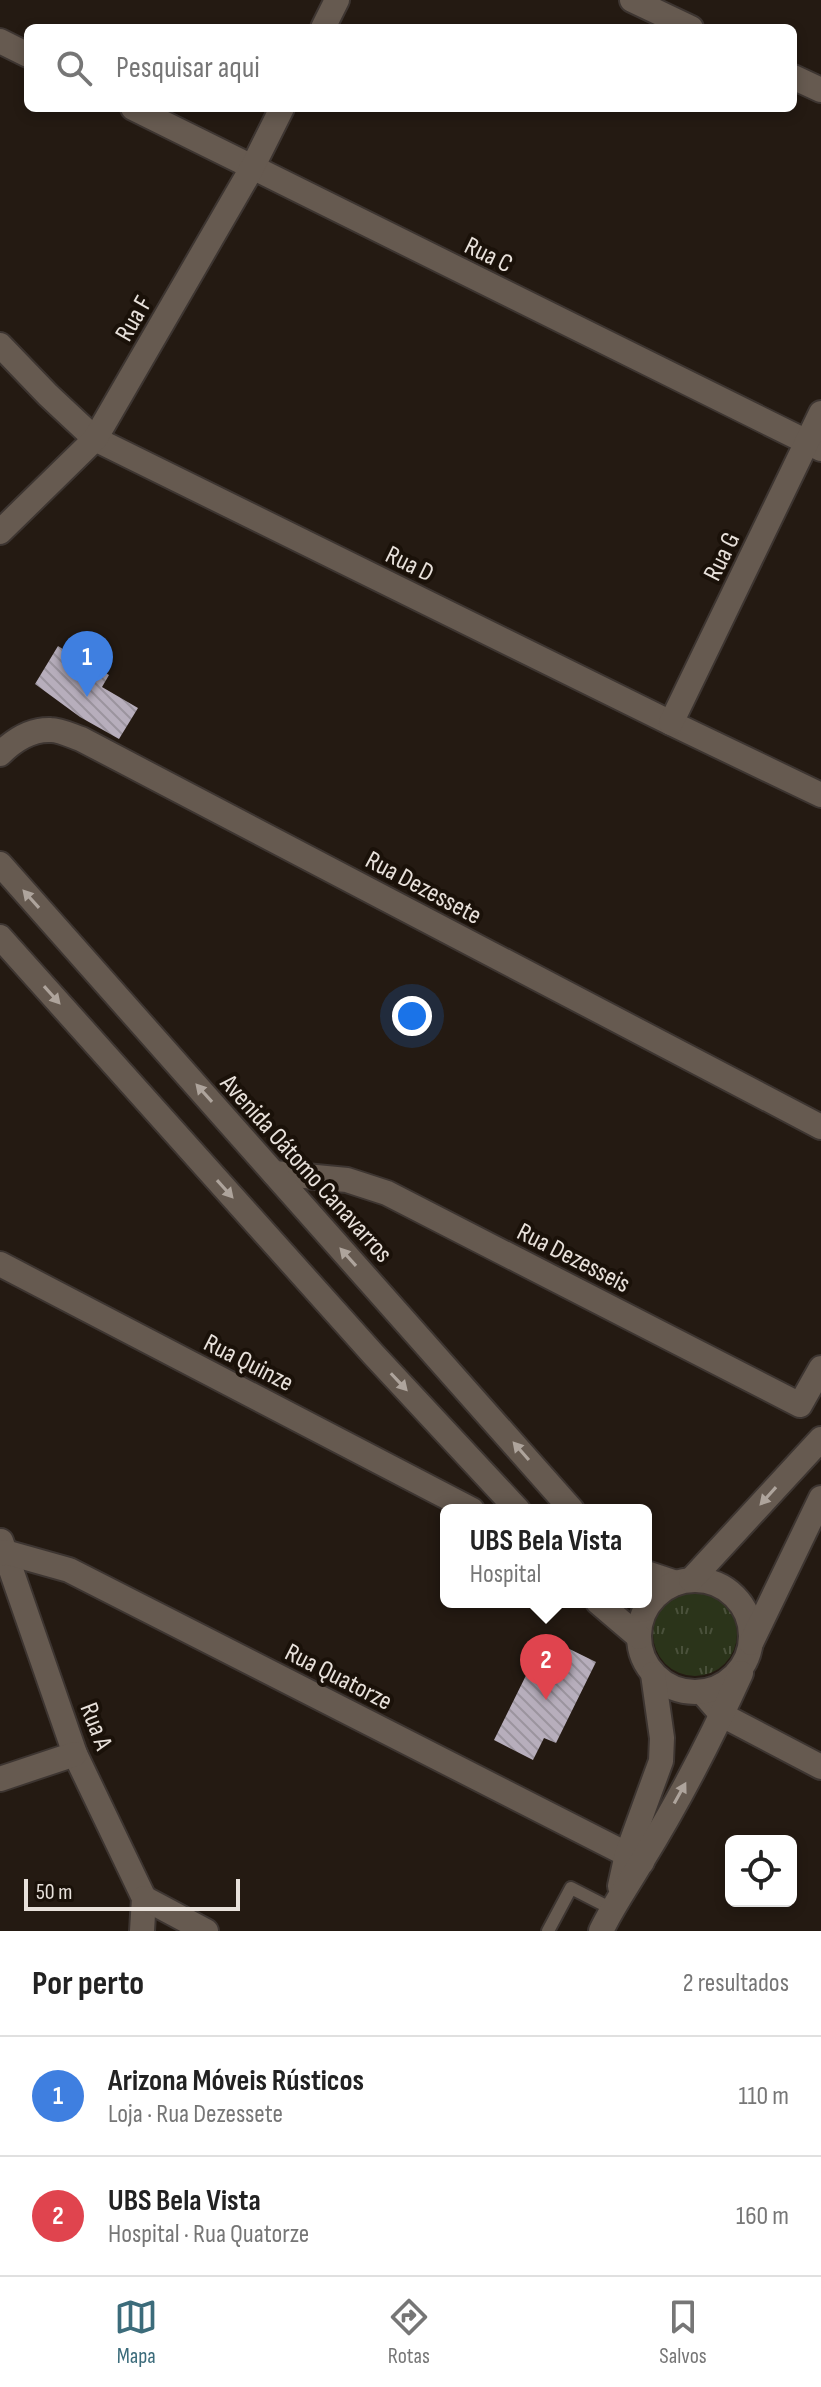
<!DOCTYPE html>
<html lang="pt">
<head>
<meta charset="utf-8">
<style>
  :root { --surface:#fff; --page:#f6f6f6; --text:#222; --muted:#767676; --line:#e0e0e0; --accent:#3c6c7b }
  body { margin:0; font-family:"Sofia Sans Condensed",sans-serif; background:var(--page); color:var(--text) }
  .controls { position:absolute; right:24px; bottom:24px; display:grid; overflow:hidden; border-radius:12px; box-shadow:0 4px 12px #0003 }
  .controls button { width:72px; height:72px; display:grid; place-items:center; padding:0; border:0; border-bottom:2px solid var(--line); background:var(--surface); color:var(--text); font:40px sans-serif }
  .scale { position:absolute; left:24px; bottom:20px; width:216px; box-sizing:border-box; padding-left:8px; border:4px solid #e8e1db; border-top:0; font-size:22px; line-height:28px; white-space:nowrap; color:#e8e1db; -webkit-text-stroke:6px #1a1109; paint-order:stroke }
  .you { position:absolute; left:412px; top:1016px; width:28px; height:28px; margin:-20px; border:6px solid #fff; border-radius:50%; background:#1a73e8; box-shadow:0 0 0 12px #1a73e833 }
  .badge { display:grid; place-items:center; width:52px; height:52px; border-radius:50%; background:var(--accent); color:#fff; font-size:26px; font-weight:700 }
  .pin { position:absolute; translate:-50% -66px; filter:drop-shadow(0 2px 4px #0008) }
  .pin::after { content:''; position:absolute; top:42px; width:28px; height:24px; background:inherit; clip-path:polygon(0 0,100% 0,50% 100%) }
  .popup { position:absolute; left:440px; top:1504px; width:212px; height:104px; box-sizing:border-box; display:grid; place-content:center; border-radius:12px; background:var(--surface); filter:drop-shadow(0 2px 6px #0005); font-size:26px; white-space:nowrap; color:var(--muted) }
  .popup b { font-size:30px; color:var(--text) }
  .popup::after { content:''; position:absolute; left:50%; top:100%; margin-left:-16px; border:16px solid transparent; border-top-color:var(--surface) }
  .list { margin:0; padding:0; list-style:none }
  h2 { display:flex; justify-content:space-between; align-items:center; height:104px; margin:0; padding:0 32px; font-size:34px }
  h2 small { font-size:26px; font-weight:400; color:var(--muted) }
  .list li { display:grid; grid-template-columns:52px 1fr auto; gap:24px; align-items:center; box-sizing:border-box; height:120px; padding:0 32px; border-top:2px solid var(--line) }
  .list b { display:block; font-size:30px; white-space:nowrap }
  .list p { margin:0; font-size:26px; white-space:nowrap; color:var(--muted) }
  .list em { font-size:26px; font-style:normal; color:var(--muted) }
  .icon { flex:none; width:44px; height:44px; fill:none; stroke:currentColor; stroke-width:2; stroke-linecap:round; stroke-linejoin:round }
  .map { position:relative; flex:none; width:821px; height:1931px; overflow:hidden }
  .search { position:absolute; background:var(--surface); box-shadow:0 4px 12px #0003; left:24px; right:24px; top:24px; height:88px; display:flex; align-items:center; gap:20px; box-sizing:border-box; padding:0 28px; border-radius:12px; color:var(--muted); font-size:30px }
  .sheet { height:344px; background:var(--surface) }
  nav { display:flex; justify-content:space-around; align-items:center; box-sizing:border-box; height:112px; border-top:2px solid var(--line); background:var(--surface); font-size:22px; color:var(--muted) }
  nav a { display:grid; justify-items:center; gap:4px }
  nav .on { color:var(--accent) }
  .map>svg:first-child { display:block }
  .grass { fill:url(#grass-tufts) }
  .building { fill:url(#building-back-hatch) }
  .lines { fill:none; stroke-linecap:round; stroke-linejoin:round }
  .service-casing { stroke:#3d3531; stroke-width:16 }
  .minor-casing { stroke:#3d3531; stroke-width:28 }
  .tertiary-casing { stroke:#3d3531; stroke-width:28 }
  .secondary-casing { stroke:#3d3531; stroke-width:28 }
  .service { stroke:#665a50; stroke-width:12 }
  .minor { stroke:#665a50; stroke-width:24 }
  .tertiary { stroke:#665a50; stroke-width:24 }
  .secondary { stroke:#665a50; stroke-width:24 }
  .oneway { fill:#aea49c }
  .labels { text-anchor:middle; stroke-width:8; stroke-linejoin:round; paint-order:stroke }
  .street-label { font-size:26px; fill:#e8e1db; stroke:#1a1109 }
</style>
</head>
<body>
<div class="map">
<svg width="821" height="1931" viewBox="0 0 821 1931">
  <defs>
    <pattern id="grass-tufts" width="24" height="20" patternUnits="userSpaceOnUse" patternTransform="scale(2)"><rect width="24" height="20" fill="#2b341a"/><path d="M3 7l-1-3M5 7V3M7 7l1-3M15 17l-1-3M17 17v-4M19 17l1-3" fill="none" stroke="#4a513b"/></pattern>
    <pattern id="building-back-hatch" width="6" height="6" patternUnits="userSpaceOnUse" patternTransform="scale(2)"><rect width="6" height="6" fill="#b7aebc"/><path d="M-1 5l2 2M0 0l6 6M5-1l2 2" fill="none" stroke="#9b949e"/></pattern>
  </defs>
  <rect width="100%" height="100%" fill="#241a12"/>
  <!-- grass -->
  <circle class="grass" cx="695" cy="1634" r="42"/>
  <!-- building -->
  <g class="building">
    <polygon points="74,637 102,653 94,666 109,675 102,687 138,708 119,739 80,717 35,684 58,646 66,651"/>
    <polygon points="545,1637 596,1662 556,1743 544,1738 533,1760 494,1740"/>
  </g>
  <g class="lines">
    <!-- service casing -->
    <g class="service-casing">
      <polyline id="service" points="548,1931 571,1888 612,1909"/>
    </g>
    <!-- minor casing -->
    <g class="minor-casing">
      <g id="minor">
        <polyline points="632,0 691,28"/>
        <polyline points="323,28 337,0"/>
        <polyline points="0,41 28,55"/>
        <polyline points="793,77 821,90"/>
        <polyline points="133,108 821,449"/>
        <polyline points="0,345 48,395 95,439 671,723 821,795"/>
        <polyline points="0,532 95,439 252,168 282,108"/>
        <polyline points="671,723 821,413"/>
        <path d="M0,754c13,-13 31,-25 51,-24 9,0 21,6 30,9l740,388"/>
        <polyline points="274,1173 347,1180 387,1193 800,1405 821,1368"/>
        <polyline points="0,1264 472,1510"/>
        <polyline points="1,1541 75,1754 144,1898 142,1931"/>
        <polyline points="0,1554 5,1552 69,1570 642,1862"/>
        <polyline points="0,1779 75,1754"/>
        <polyline points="144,1898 206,1931"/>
      </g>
    </g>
    <!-- tertiary casing -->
    <g class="tertiary-casing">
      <polyline id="tertiary" points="702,1692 722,1715 821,1767"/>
    </g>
    <!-- secondary casing -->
    <g class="secondary-casing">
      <g id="secondary">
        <polyline points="0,864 572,1510"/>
        <polyline points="0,937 373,1354 518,1510"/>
        <polyline points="646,1573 676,1583"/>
        <circle cx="695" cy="1636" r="56"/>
        <polyline points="691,1580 821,1439"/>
        <polyline points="598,1602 639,1637"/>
        <polyline points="751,1643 821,1498"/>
        <polyline points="620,1886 627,1854 661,1761 662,1738 653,1674"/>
        <path d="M601,1931c12,-25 27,-46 41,-70 37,-60 70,-124 99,-188"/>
      </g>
    </g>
    <!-- service -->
    <use href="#service" class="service"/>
    <!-- minor -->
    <use href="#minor" class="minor"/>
    <!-- tertiary -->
    <use href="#tertiary" class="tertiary"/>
    <!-- secondary -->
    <use href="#secondary" class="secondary"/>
  </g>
  <!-- one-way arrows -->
  <defs><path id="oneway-solid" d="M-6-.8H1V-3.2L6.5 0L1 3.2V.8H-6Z" transform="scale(2)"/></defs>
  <g class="oneway">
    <use href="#oneway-solid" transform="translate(31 899) rotate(-132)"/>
    <use href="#oneway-solid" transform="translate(52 995) rotate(48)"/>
    <use href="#oneway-solid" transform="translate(204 1093) rotate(-132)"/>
    <use href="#oneway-solid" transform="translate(225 1189) rotate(48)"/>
    <use href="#oneway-solid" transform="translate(348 1257) rotate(-132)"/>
    <use href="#oneway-solid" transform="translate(399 1382) rotate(47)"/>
    <use href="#oneway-solid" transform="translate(521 1451) rotate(-131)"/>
    <use href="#oneway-solid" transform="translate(768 1496) rotate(132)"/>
    <use href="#oneway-solid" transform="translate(680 1793) rotate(-61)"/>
  </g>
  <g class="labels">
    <!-- street labels -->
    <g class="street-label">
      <text transform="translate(489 254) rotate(26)" y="9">Rua C</text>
      <text transform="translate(133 318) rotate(-60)" y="9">Rua F</text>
      <text transform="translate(721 556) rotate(-64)" y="9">Rua G</text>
      <text transform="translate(410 563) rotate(26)" y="9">Rua D</text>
      <text transform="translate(424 887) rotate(28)" y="9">Rua Dezessete</text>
      <text transform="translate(307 1168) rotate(48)" y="9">Avenida Oátomo Canavarros</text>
      <text transform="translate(574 1257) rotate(27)" y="9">Rua Dezesseis</text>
      <text transform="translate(249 1362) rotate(27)" y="9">Rua Quinze</text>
      <text transform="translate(339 1676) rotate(27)" y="9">Rua Quatorze</text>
      <text transform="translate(97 1726) rotate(69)" y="9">Rua A</text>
    </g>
  </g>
</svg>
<div class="controls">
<button><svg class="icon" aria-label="locate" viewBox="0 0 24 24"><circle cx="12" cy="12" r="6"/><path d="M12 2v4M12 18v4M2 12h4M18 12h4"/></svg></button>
</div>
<div class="scale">50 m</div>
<div class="you"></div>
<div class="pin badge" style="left:87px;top:697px;background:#3f7fe0">1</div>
<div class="pin badge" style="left:546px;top:1700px;background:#e0444e">2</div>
<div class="popup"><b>UBS Bela Vista</b>Hospital</div>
<div class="search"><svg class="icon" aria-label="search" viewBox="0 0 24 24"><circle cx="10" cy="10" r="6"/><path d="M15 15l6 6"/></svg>Pesquisar aqui</div>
</div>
<section class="sheet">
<h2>Por perto<small>2 resultados</small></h2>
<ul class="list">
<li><span class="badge" style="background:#3f7fe0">1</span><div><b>Arizona Móveis Rústicos</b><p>Loja · Rua Dezessete</p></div><em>110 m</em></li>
<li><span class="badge" style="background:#e0444e">2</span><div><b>UBS Bela Vista</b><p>Hospital · Rua Quatorze</p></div><em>160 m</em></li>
</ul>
</section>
<nav>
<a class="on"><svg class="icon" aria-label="map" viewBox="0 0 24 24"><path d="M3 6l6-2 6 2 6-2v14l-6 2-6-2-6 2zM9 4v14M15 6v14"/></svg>Mapa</a>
<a><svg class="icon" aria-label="directions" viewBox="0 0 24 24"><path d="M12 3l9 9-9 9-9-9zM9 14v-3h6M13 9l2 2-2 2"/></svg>Rotas</a>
<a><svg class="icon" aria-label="saved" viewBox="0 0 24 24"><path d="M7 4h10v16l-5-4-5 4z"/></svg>Salvos</a>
</nav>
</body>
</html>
